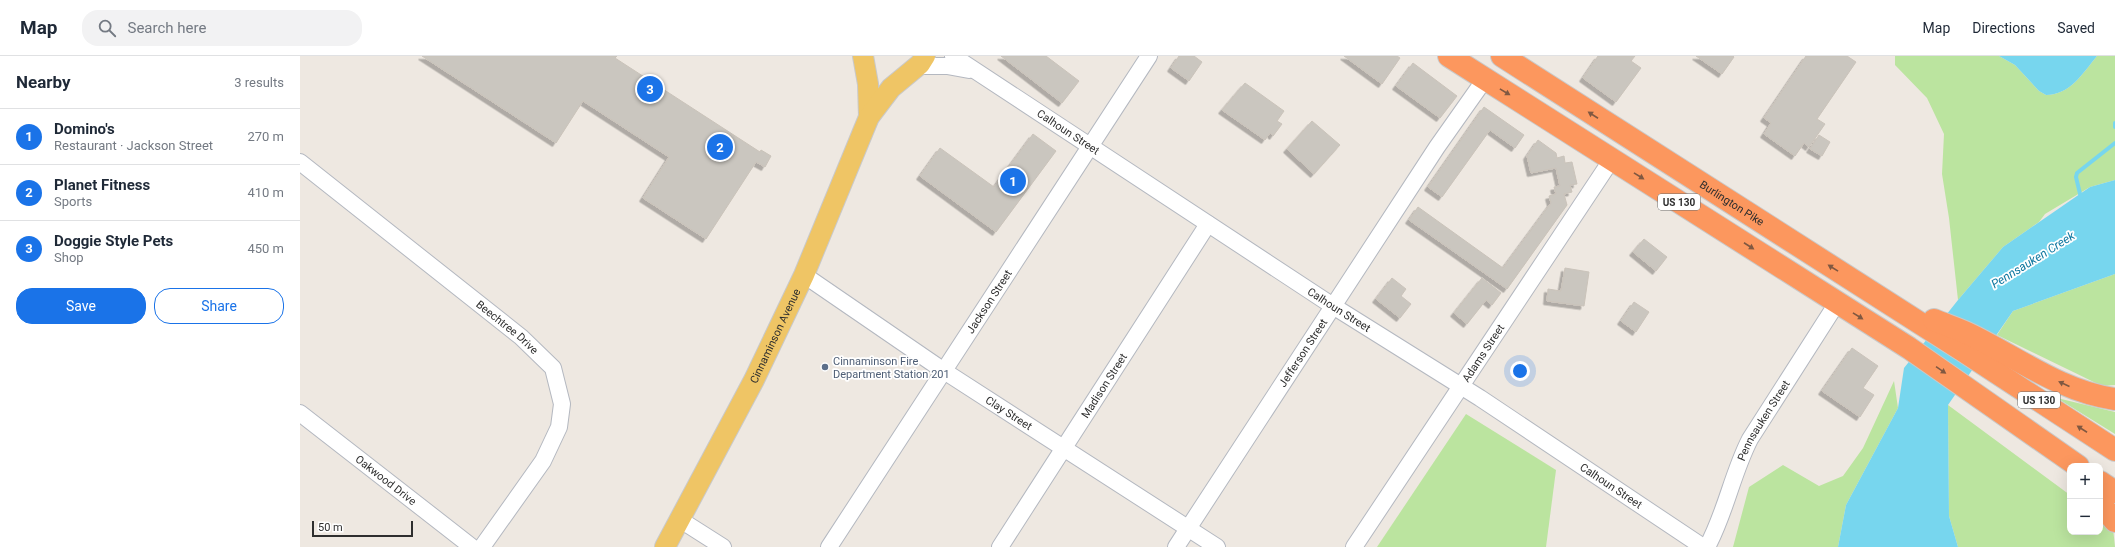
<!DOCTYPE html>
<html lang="en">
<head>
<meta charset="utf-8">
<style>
  :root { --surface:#fff; --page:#f2f2f3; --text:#1f2937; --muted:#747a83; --line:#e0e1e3; --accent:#1a73e8 }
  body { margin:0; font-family:Roboto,sans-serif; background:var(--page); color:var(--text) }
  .controls { position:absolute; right:12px; bottom:12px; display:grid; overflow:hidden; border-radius:8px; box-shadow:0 4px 16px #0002 }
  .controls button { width:36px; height:36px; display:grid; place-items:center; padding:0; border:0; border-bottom:1px solid var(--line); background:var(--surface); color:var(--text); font:20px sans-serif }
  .scale { position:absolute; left:12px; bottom:10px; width:101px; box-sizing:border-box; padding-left:4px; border:2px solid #2e2e2e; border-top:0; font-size:11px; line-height:14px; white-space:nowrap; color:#2e2e2e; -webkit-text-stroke:3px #fff; paint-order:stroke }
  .you { position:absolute; left:1220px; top:315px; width:14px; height:14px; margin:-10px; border:3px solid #fff; border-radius:50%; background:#1a73e8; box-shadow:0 0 0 6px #1a73e833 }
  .badge { display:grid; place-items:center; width:26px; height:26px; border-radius:50%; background:var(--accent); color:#fff; font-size:13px; font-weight:700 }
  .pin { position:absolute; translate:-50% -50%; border:2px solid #fff; box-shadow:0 1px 4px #0006 }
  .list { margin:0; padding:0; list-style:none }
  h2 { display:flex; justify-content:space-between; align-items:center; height:52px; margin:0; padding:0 16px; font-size:17px }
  h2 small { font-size:13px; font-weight:400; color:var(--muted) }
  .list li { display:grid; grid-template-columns:26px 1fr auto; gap:12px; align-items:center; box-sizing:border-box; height:56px; padding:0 16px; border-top:1px solid var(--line) }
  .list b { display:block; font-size:15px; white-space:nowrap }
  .list p { margin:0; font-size:13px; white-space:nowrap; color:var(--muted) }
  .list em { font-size:13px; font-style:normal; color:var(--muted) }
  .actions { display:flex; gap:8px; padding:12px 16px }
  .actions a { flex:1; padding:9px 0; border:1px solid var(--accent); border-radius:16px; text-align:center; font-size:14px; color:var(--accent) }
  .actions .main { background:var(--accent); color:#fff }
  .icon { flex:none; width:22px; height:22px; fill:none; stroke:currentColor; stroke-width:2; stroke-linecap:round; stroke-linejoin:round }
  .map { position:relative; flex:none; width:1815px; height:491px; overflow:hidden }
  header { display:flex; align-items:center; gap:24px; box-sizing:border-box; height:56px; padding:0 20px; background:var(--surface); border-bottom:1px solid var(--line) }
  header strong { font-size:19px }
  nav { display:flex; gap:22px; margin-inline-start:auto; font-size:14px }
  .search { width:280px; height:36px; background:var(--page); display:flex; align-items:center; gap:10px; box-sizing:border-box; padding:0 14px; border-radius:16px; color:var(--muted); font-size:15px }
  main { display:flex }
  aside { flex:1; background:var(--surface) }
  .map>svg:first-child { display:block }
  .green { fill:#bbe49f }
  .water { fill:#77d6ee }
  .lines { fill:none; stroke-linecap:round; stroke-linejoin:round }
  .stream { stroke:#77d6ee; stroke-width:4 }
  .building { fill:#cac6bf; stroke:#cac3ba; filter:url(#shadow) }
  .minor-casing { stroke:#b4b8c0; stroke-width:18 }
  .major-casing { stroke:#c9c9c9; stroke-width:22 }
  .highway-casing { stroke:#c9c9c9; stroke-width:24 }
  .minor { stroke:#fff; stroke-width:16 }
  .major { stroke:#efc565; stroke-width:20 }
  .highway { stroke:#fc975e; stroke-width:22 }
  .oneway { fill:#805841 }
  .service-dot { fill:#5c6f8a; stroke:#fff; stroke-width:1.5 }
  .labels { text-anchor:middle; stroke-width:3.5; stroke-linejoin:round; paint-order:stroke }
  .shield { fill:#fff; stroke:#6d6d6d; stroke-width:1 }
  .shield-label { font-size:10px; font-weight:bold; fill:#2e2e2e }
  .street-label { font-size:11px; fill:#2e2e2e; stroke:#fff }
  .service-label { font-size:11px; fill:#4e5e75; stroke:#fff; text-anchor:start }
  .water-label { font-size:12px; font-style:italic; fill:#1078a0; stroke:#fff }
</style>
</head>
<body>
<header>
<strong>Map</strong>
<div class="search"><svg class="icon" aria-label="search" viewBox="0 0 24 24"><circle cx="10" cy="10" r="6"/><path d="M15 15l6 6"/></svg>Search here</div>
<nav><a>Map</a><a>Directions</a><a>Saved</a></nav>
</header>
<main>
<aside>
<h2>Nearby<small>3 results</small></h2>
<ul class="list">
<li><span class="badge">1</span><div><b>Domino's</b><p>Restaurant · Jackson Street</p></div><em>270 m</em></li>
<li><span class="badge">2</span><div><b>Planet Fitness</b><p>Sports</p></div><em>410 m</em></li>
<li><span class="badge">3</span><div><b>Doggie Style Pets</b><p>Shop</p></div><em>450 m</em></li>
</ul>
<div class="actions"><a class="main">Save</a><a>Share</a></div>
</aside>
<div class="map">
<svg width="1815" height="491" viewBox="0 0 1815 491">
  <defs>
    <filter id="shadow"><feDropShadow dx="-3.5" dy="3.5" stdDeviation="0" flood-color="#0004"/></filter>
  </defs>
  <rect width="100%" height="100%" fill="#eee8e1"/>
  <!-- green -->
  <g class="green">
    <path d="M1595,0h104l16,9 24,26 7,4c24,0 37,-22 51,-39h18v124l-25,7 -45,27 -6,8 -36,25 -45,53 -9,-82 -7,-44 2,-40 -17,-36 -32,-33z"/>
    <polygon points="1815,218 1815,329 1802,330 1697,279 1713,255"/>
    <polygon points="1594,325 1598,352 1546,449 1538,491 1433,491 1449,431 1483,409 1519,430 1543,420 1563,392"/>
    <polygon points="1757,342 1815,356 1815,378"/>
    <polygon points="1648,349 1770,439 1770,476 1800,476 1800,462 1813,472 1815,491 1658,491 1649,460"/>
    <polygon points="1166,358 1256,414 1246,491 1077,491"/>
  </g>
  <!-- water -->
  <g class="water">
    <path d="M1699,0h98c-14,17 -27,39 -51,39l-7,-4 -24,-26z"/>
    <polygon points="1815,124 1815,218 1713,255 1648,349 1649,460 1658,491 1538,491 1546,449 1598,352 1604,312 1658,244 1703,191 1790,131"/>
  </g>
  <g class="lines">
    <!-- stream -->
    <g class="stream">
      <polyline points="1815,67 1815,71"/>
      <polyline points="1781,142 1776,121 1777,117 1815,87"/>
    </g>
  </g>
  <!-- building -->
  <g class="building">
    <polygon points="122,0 317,0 315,2 460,96 461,94 471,100 465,111 456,106 406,183 343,142 369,101 283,45 256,87"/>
    <polygon points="701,0 746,0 779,25 762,47"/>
    <polygon points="879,0 894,0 902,6 889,25 871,12"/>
    <polygon points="1044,0 1097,0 1100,2 1082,28"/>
    <polygon points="1298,0 1335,0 1331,5 1341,12 1316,46 1283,22"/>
    <polygon points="1396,0 1433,0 1434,1 1422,18"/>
    <polygon points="1506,0 1547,0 1556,6 1517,63 1525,68 1509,91 1504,87 1495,100 1464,78 1471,67 1464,62"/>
    <polygon points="1113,7 1157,40 1140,62 1096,30"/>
    <polygon points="945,27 984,55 977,65 982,68 973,80 970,77 965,84 922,54"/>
    <polygon points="1184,51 1224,79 1215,92 1190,74 1142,141 1128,131"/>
    <polygon points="1012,65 1040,89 1014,118 987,93"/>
    <polygon points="733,78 756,95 696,176 620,120 640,92 694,131"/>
    <polygon points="1519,79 1530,86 1522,100 1510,93"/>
    <polygon points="1238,84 1256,97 1257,102 1264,100 1265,107 1272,106 1277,128 1270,129 1272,136 1264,138 1267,149 1207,233 1109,164 1118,151 1203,212 1251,147 1249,140 1256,138 1254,131 1260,130 1256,112 1231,117 1227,100"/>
    <polygon points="1344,183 1367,201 1356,215 1333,196"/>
    <polygon points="1265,212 1289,216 1284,250 1247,245 1248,233 1261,235"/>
    <polygon points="1092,222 1106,233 1101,240 1111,248 1100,262 1076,243"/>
    <polygon points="1182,222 1201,237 1192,249 1186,244 1167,268 1154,257"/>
    <polygon points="1334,246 1349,256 1336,276 1321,265"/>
    <polygon points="1552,292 1578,310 1563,332 1574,339 1560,361 1522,335"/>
  </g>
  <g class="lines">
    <!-- minor casing -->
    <g class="minor-casing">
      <g id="minor">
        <path id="s1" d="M653,0l380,250 147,92 223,149"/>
        <polyline points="617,10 647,10 669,14"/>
        <path id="s2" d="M0,106l221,175 32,31 9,36 -3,23 -16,34 -61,86"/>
        <path id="s3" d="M504,219l140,96 273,176"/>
        <path id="s4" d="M0,357l172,134"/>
        <polyline points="379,463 423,491"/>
        <path id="s5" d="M529,491l320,-491"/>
        <path id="s6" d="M700,491l208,-323"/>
        <path id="s7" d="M876,491l261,-400 48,-68"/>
        <path id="s8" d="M1054,491l258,-388"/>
        <path id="s9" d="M1407,491c19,-35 25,-73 43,-108l87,-136"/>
      </g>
    </g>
    <!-- major casing -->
    <g class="major-casing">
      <g id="major">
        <polyline points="563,0 568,28 569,61"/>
        <path id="s10" d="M365,491l89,-167 50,-105 65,-158 22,-29 29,-24 5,-8"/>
      </g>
    </g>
    <!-- highway casing -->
    <g class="highway-casing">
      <g id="highway">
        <polyline points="1149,0 1609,292 1778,410"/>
        <path id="s11" d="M1202,0l460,294 153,100"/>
        <path d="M1634,264c12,5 25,9 37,15 47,23 91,57 144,64"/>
        <polyline points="1800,426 1815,436"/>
        <polyline points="1800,448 1815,465"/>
      </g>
    </g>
    <!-- minor -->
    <use href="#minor" class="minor"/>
    <!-- major -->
    <use href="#major" class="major"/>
    <!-- highway -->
    <use href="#highway" class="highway"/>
  </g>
  <!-- one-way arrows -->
  <defs><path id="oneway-solid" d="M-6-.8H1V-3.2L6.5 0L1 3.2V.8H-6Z"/></defs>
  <g class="oneway">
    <use href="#oneway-solid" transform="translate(1205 36) rotate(31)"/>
    <use href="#oneway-solid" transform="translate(1293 59) rotate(-147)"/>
    <use href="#oneway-solid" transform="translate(1339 120) rotate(32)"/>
    <use href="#oneway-solid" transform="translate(1449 190) rotate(33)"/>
    <use href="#oneway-solid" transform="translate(1533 212) rotate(-148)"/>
    <use href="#oneway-solid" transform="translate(1558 260) rotate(32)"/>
    <use href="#oneway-solid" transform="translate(1641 314) rotate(34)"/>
    <use href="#oneway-solid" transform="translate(1764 328) rotate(-156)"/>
    <use href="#oneway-solid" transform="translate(1782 373) rotate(-147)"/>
  </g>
  <!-- markers -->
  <circle class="service-dot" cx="525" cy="311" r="4"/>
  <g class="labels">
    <!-- shield labels -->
    <g class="shield">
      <rect x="1358" y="138" width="42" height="16" rx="3"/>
      <rect x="1718" y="336" width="42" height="16" rx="3"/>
    </g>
    <g class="shield-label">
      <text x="1379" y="150">US 130</text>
      <text x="1739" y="348">US 130</text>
    </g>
    <!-- street labels -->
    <g class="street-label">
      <text dy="4" stroke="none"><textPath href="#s1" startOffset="138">Calhoun Street</textPath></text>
      <text dy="4" stroke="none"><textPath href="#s11" startOffset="273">Burlington Pike</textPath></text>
      <text dy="4" stroke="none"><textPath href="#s5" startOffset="293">Jackson Street</textPath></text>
      <text dy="4" stroke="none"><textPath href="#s1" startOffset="462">Calhoun Street</textPath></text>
      <text dy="4" stroke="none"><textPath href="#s2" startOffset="265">Beechtree Drive</textPath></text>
      <text dy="4" stroke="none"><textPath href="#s10" startOffset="238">Cinnaminson Avenue</textPath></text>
      <text dy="4" stroke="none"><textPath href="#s7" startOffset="232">Jefferson Street</textPath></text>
      <text dy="4" stroke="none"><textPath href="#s8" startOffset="233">Adams Street</textPath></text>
      <text dy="4" stroke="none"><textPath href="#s6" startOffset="192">Madison Street</textPath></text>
      <text dy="4" stroke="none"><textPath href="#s3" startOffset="247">Clay Street</textPath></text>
      <text dy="4" stroke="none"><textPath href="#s9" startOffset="139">Pennsauken Street</textPath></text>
      <text dy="4" stroke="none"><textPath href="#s4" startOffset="109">Oakwood Drive</textPath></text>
      <text dy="4" stroke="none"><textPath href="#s1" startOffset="786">Calhoun Street</textPath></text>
    </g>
    <!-- service labels -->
    <g class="service-label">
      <text x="533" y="309">Cinnaminson Fire<tspan x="533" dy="13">Department Station 201</tspan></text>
    </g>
    <!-- water labels -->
    <g class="water-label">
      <text transform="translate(1733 204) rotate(-32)" y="4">Pennsauken Creek</text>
    </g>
  </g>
</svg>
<div class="controls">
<button>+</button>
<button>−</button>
</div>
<div class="scale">50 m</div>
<div class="you"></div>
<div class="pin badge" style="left:713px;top:125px">1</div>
<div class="pin badge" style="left:420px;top:91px">2</div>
<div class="pin badge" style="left:350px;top:33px">3</div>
</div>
</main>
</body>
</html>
